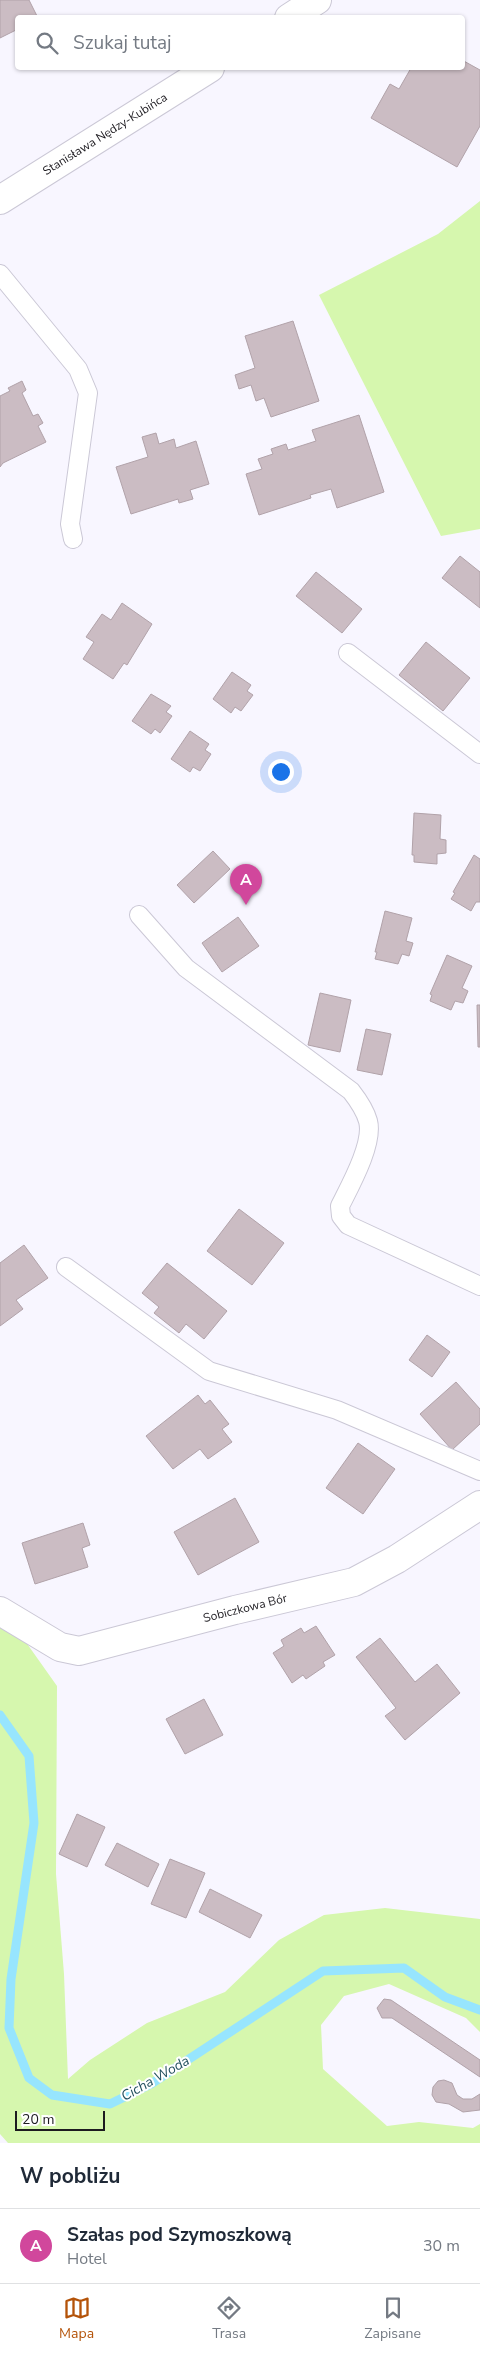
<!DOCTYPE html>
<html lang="pl">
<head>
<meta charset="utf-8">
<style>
  :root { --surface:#fff; --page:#f6f6f7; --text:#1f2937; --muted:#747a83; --line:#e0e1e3; --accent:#b45309 }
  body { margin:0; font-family:"Nunito Sans",sans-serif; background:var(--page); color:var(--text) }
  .scale { position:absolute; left:15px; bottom:12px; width:90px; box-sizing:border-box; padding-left:5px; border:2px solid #1d1b20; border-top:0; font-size:14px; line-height:18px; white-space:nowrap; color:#1d1b20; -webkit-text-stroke:4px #fff; paint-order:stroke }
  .you { position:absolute; left:280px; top:771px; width:18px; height:18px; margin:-12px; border:4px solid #fff; border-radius:50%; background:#1a73e8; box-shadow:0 0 0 8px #1a73e833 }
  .badge { display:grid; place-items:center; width:32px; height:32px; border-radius:50%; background:var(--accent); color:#fff; font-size:16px; font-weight:700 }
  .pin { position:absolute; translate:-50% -41px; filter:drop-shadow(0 1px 2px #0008) }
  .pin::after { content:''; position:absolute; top:26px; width:18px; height:15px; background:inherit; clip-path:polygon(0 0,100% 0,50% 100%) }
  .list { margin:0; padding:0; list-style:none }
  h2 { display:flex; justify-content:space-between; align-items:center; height:65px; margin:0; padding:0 20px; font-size:21px }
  h2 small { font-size:16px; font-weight:400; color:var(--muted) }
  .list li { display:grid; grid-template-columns:32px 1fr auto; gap:15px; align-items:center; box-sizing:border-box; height:75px; padding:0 20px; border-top:1px solid var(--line) }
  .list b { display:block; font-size:19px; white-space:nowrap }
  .list p { margin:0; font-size:16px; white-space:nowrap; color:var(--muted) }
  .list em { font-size:16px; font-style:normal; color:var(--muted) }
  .icon { flex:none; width:28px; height:28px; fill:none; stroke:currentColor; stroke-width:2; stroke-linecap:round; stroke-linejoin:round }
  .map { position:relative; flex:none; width:480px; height:2143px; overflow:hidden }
  .search { position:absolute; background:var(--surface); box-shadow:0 1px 4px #0004; left:15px; right:15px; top:15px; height:55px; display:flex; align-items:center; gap:12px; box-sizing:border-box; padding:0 18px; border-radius:5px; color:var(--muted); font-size:19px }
  .sheet { height:140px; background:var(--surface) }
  nav { display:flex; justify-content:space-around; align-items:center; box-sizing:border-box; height:70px; border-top:1px solid var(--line); background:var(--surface); font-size:14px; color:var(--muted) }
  nav a { display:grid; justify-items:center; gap:2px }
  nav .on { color:var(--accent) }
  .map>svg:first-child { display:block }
  .green { fill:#d6f7ae }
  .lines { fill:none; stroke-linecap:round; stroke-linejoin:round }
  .stream { stroke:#97e5fe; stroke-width:9 }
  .building { fill:#cbbcc3; stroke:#b1a2a9 }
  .service-casing { stroke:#cbc8d6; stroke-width:20 }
  .minor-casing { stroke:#cbc8d6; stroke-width:30 }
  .tertiary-casing { stroke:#cbc8d6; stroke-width:30 }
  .service { stroke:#fff; stroke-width:18 }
  .minor { stroke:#fff; stroke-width:28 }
  .tertiary { stroke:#fff; stroke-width:28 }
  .labels { text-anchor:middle; stroke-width:4; stroke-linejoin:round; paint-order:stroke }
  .street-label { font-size:12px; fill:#1d1b20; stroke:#fff }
  .water-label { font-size:14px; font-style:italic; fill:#24515f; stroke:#fff }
</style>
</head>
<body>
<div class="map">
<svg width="480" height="2143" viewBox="0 0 480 2143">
  <rect width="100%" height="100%" fill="#f8f6ff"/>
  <!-- green -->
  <g class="green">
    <polygon points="480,201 480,529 441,536 319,295 438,234"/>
    <polygon points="0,1623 23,1638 57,1686 56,1874 64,1974 68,2079 90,2060 147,2023 225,1992 279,1940 324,1915 385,1908 480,1919 480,2032 466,2018 389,1984 344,1996 321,2025 323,2069 387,2126 419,2122 473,2128 480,2124 480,2143 8,2143 0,2134"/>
  </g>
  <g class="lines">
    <!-- stream -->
    <polyline class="stream" points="0,1715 29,1756 34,1823 11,1979 9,2028 29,2078 52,2095 110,2104 151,2084 323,1971 404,1968 445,1997 480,2010"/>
  </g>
  <!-- building -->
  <g class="building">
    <polygon points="0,0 29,0 38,18 18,18 18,29 0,38"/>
    <polygon points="462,60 480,70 480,126 457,167 371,118 390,84 399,89 411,68 462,68"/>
    <polygon points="293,321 319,401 271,417 264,398 256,401 251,385 239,389 235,375 255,368 245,336"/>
    <polygon points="22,381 26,390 22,393 33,416 38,414 43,423 38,426 46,442 3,463 0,467 0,396 10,391 8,388"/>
    <polygon points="359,415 384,492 337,508 331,489 310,495 311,498 259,515 246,474 262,469 258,459 273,454 271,449 286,444 288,450 316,441 312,430"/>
    <polygon points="156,433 159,444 174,439 176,448 196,441 209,484 190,490 193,499 179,503 178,499 131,514 116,467 148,457 142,437"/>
    <polygon points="460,556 480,572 480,608 442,578"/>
    <polygon points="316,572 362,609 342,633 296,596"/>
    <polygon points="122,603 152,624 127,665 124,663 113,679 83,659 94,642 86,637 102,614 111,620"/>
    <polygon points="426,642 470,678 443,711 399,675"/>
    <polygon points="232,672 251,685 247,691 253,695 241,711 235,707 231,713 213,699"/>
    <polygon points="151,694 171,706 166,712 172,716 160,733 155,729 151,734 132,721"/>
    <polygon points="190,731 209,744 205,750 211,754 200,771 193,767 190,772 171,759"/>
    <polygon points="414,813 441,815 440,839 446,840 446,853 437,854 437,864 414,862 414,855 412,855"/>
    <polygon points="213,851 230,869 194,903 177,885"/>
    <polygon points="474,855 480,859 480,902 476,902 471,911 451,899 455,893 453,892"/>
    <polygon points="385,911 412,918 406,941 413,943 409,956 402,954 398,964 375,959 377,952 375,952"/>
    <polygon points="238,917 259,946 222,972 202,943"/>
    <polygon points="447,955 472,966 462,988 468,991 463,1003 455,1001 451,1010 430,1001 432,995 430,994"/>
    <polygon points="320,993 351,1000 340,1052 308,1045"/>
    <polygon points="477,1005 480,1005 480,1047 478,1047"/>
    <polygon points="366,1029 391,1034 382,1075 357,1070"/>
    <polygon points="239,1209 284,1243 252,1285 207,1251"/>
    <polygon points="24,1245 48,1278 16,1300 23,1309 0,1326 0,1263"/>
    <polygon points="167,1263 227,1311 204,1339 186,1324 179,1333 154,1313 159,1307 142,1293"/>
    <polygon points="427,1335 450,1352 432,1377 409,1360"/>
    <polygon points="456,1382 480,1409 480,1424 452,1450 420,1414"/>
    <polygon points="198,1395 205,1404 210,1400 229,1424 222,1429 232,1442 208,1459 200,1449 173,1469 146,1436"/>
    <polygon points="358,1443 395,1469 363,1514 326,1488"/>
    <polygon points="235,1498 259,1542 198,1575 174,1532"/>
    <polygon points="83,1523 90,1545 82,1548 88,1567 35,1584 22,1543"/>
    <polygon points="316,1626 335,1655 323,1662 325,1666 306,1679 303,1675 292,1683 273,1653 284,1646 281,1640 301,1628 304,1633"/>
    <polygon points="380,1638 415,1682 437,1664 460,1693 405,1740 385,1716 396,1708 356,1657"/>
    <polygon points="204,1699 223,1735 185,1754 166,1719"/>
    <polygon points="77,1814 105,1827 87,1867 59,1854"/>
    <polygon points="117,1843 159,1864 148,1887 105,1865"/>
    <polygon points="170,1859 205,1873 186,1918 151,1904"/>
    <polygon points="210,1889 262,1915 250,1938 199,1912"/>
    <polygon points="384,1999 391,2000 480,2060 480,2077 392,2018 382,2018 377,2008"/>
    <polygon points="444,2080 452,2083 457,2095 463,2099 472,2099 480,2094 480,2110 463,2112 449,2104 436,2102 432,2095 433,2087 438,2081"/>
  </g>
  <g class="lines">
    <!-- service casing -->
    <g class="service-casing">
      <g id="service">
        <polyline points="0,274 78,369 88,393 70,524 73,539"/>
        <polyline points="348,653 480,754"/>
        <path d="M139,915l47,53 165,123c7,9 14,19 17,30 6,22 -18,65 -28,85l1,10 7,9 132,61"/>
        <polyline points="66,1267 209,1371 337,1410 480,1471"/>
      </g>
    </g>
    <!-- minor casing -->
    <g class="minor-casing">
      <polyline id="minor" points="0,1611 60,1647 79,1651 235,1610 354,1582 397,1559 480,1505"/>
    </g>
    <!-- tertiary casing -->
    <g class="tertiary-casing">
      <g id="tertiary">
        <polyline points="289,18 317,0"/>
        <polyline points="0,200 210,68"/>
      </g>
    </g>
    <!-- service -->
    <use href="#service" class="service"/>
    <!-- minor -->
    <use href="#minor" class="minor"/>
    <!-- tertiary -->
    <use href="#tertiary" class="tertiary"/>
  </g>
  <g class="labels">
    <!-- street labels -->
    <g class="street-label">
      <text transform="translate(105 134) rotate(-32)" y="4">Stanisława Nędzy-Kubińca</text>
      <text transform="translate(245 1608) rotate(-14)" y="4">Sobiczkowa Bór</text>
    </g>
    <!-- water labels -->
    <g class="water-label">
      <text transform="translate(155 2078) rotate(-30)" y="5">Cicha Woda</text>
    </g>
  </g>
</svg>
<div class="scale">20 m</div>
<div class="you"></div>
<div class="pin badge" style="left:246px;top:905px;background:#d1479c">A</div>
<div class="search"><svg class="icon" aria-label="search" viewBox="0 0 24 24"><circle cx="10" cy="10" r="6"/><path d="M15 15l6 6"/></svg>Szukaj tutaj</div>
</div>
<section class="sheet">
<h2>W pobliżu<small></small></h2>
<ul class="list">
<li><span class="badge" style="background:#d1479c">A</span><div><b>Szałas pod Szymoszkową</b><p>Hotel</p></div><em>30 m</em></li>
</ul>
</section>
<nav>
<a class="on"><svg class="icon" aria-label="map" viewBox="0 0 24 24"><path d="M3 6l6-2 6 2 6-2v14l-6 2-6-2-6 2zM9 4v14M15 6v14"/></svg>Mapa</a>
<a><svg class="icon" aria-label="directions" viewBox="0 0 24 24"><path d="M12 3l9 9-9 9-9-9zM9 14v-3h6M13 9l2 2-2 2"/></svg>Trasa</a>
<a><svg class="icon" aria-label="saved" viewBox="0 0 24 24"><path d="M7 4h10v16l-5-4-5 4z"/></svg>Zapisane</a>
</nav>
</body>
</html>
